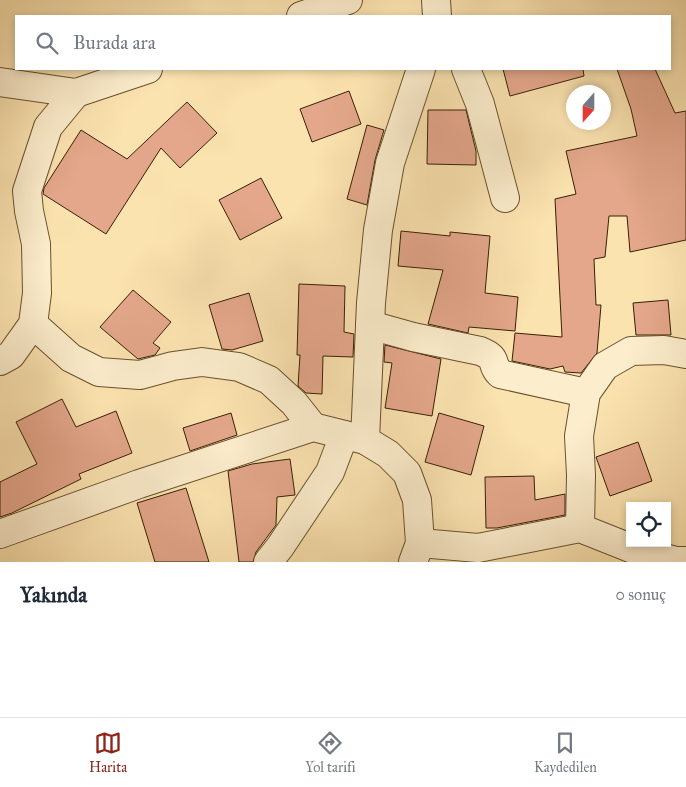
<!DOCTYPE html>
<html lang="tr">
<head>
<meta charset="utf-8">
<style>
  :root { --surface:#fff; --page:#f6f6f7; --text:#1f2937; --muted:#747a83; --line:#e0e1e3; --accent:#8f2418 }
  body { margin:0; font-family:"IM FELL Great Primer",serif; background:var(--page); color:var(--text) }
  .controls { position:absolute; right:15px; bottom:15px; display:grid; overflow:hidden; border-radius:0px; box-shadow:0 2px 8px #0003 }
  .controls button { width:45px; height:45px; display:grid; place-items:center; padding:0; border:0; border-bottom:1px solid var(--line); background:var(--surface); color:var(--text); font:25px sans-serif }
  .compass { position:absolute; left:566px; top:85px; width:45px; height:45px; border-radius:50%; background:var(--surface); box-shadow:0 2px 8px #0003; rotate:201deg }
  .list { margin:0; padding:0; list-style:none }
  h2 { display:flex; justify-content:space-between; align-items:center; height:65px; margin:0; padding:0 20px; font-size:21px }
  h2 small { font-size:16px; font-weight:400; color:var(--muted) }
  .icon { flex:none; width:28px; height:28px; fill:none; stroke:currentColor; stroke-width:2; stroke-linecap:round; stroke-linejoin:round }
  .map { position:relative; flex:none; width:686px; height:562px; overflow:hidden }
  .search { position:absolute; background:var(--surface); box-shadow:0 2px 8px #0003; left:15px; right:15px; top:15px; height:55px; display:flex; align-items:center; gap:12px; box-sizing:border-box; padding:0 18px; border-radius:0px; color:var(--muted); font-size:19px }
  .sheet { height:155px; background:var(--surface) }
  nav { display:flex; justify-content:space-around; align-items:center; box-sizing:border-box; height:70px; border-top:1px solid var(--line); background:var(--surface); font-size:14px; color:var(--muted) }
  nav a { display:grid; justify-items:center; gap:2px }
  nav .on { color:var(--accent) }
  .map>svg:first-child { display:block }
  .building { fill:#e4a78b; stroke:#392003 }
  .lines { fill:none; stroke-linecap:round; stroke-linejoin:round }
  .minor-casing { stroke:#6a512e; stroke-width:30 }
  .minor { stroke:#fcedcc; stroke-width:28 }
</style>
</head>
<body>
<div class="map">
<svg width="686" height="562" viewBox="0 0 686 562">
  <rect width="100%" height="100%" fill="#fbe3b0"/>
  <filter id="stains"><feTurbulence type="fractalNoise" baseFrequency=".004" numOctaves="4"/><feColorMatrix values="0 0 0 0 .2 0 0 0 0 .09 0 0 0 0 .02 0 0 0 .5 -.17"/></filter>
  <radialGradient id="worn" r=".72"><stop offset=".6" stop-color="#630" stop-opacity="0"/><stop offset="1" stop-color="#630" stop-opacity=".3"/></radialGradient>
  <!-- building -->
  <g class="building">
    <polygon points="503,69 583,69 584,76 510,96"/>
    <polygon points="617,69 655,69 675,113 686,111 686,240 630,252 627,216 609,216 605,257 594,259 596,305 601,305 597,353 581,373 565,372 563,366 550,369 512,361 515,333 562,337 555,199 576,194 566,151 637,136 631,109"/>
    <polygon points="349,91 361,124 312,142 300,109"/>
    <polygon points="187,102 217,133 180,168 161,148 106,234 43,194 44,188 81,130 127,159"/>
    <polygon points="428,110 466,110 476,151 476,165 427,164"/>
    <polygon points="367,125 384,130 375,160 367,205 347,199"/>
    <polygon points="261,178 282,218 240,240 219,200"/>
    <polygon points="401,231 450,236 450,232 490,236 485,293 518,297 515,331 469,327 468,333 428,324 443,270 398,266"/>
    <polygon points="299,284 345,286 344,332 354,334 353,357 323,356 322,394 306,393 298,386 300,355 297,355"/>
    <polygon points="133,290 171,322 153,343 160,348 155,355 138,359 100,327"/>
    <polygon points="249,293 263,341 232,350 222,349 209,305"/>
    <polygon points="668,300 671,335 636,335 633,303"/>
    <polygon points="385,345 441,359 432,416 385,408 392,363 384,362"/>
    <polygon points="62,399 76,427 116,411 132,453 79,474 81,479 12,513 0,517 0,482 37,464 16,422"/>
    <polygon points="231,413 237,435 190,451 183,428"/>
    <polygon points="439,413 484,426 471,475 425,462"/>
    <polygon points="638,442 652,481 610,496 596,457"/>
    <polygon points="290,459 295,495 277,497 276,525 256,552 253,562 239,562 228,471 252,464"/>
    <polygon points="534,476 535,500 565,494 565,515 497,528 486,528 485,477"/>
    <polygon points="186,488 209,562 155,562 137,503"/>
  </g>
  <g class="lines">
    <!-- minor casing -->
    <g class="minor-casing">
      <g id="minor">
        <polyline points="436,0 437,16"/>
        <polyline points="301,16 348,0"/>
        <polyline points="466,69 480,104 505,198"/>
        <polyline points="0,82 76,93 148,69"/>
        <polyline points="33,324 71,358 99,372 140,375 173,366 202,362 239,367 269,380 294,403 313,427"/>
        <path d="M370,325l43,12 67,14c20,8 9,12 20,23l86,19"/>
        <polyline points="0,361 11,355 33,324 37,293 36,244 29,211 27,191 48,127 76,93"/>
        <polyline points="580,528 581,475 579,436 586,393 605,366 631,351 664,350 686,354"/>
        <polyline points="0,534 139,484 313,427 365,440"/>
        <polyline points="420,543 478,548 580,528 638,551 676,561 686,561"/>
        <polyline points="268,562 280,547 330,472 344,435"/>
        <polyline points="413,562 420,543 417,500 407,473 388,454 365,440 371,303 378,230 390,163 421,69"/>
      </g>
    </g>
    <!-- minor -->
    <use href="#minor" class="minor"/>
  </g>
  <rect width="100%" height="100%" filter="url(#stains)"/>
  <rect width="100%" height="100%" fill="url(#worn)"/>
</svg>
<div class="controls">
<button><svg class="icon" aria-label="locate" viewBox="0 0 24 24"><circle cx="12" cy="12" r="6"/><path d="M12 2v4M12 18v4M2 12h4M18 12h4"/></svg></button>
</div>
<svg class="compass" viewBox="-18 -18 36 36"><path d="M0-13l5 13h-10z" fill="#e53935"/><path d="M0 13l5-13h-10z" fill="#747a83"/></svg>
<div class="search"><svg class="icon" aria-label="search" viewBox="0 0 24 24"><circle cx="10" cy="10" r="6"/><path d="M15 15l6 6"/></svg>Burada ara</div>
</div>
<section class="sheet">
<h2>Yakında<small>0 sonuç</small></h2>
<ul class="list">
</ul>
</section>
<nav>
<a class="on"><svg class="icon" aria-label="map" viewBox="0 0 24 24"><path d="M3 6l6-2 6 2 6-2v14l-6 2-6-2-6 2zM9 4v14M15 6v14"/></svg>Harita</a>
<a><svg class="icon" aria-label="directions" viewBox="0 0 24 24"><path d="M12 3l9 9-9 9-9-9zM9 14v-3h6M13 9l2 2-2 2"/></svg>Yol tarifi</a>
<a><svg class="icon" aria-label="saved" viewBox="0 0 24 24"><path d="M7 4h10v16l-5-4-5 4z"/></svg>Kaydedilen</a>
</nav>
</body>
</html>
